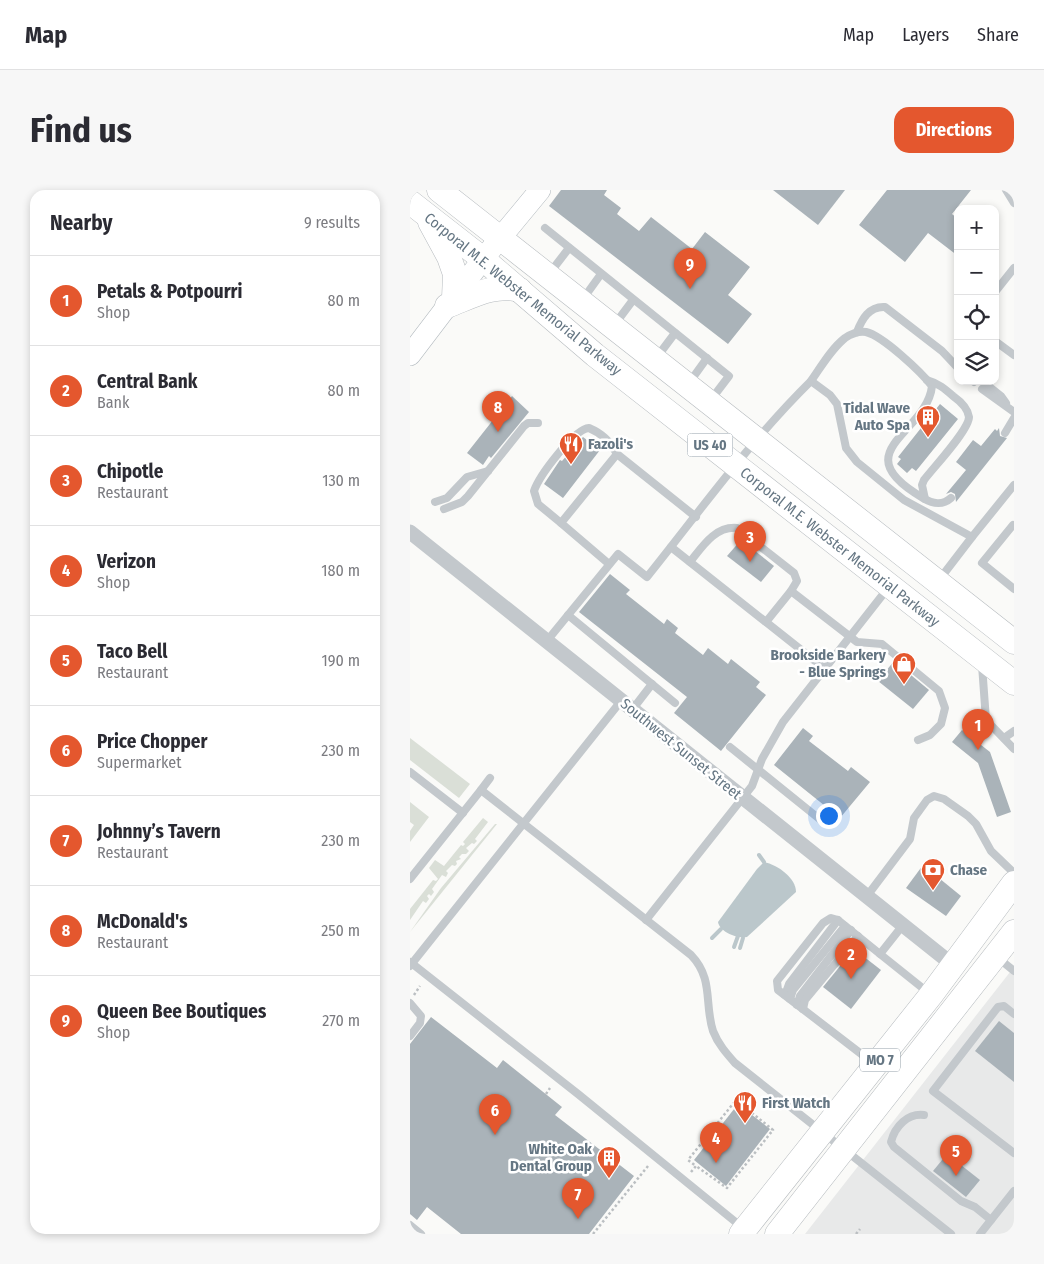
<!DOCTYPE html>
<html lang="en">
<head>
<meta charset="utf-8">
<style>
  :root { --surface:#fff; --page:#f7f7f7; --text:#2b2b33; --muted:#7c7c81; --line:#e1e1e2; --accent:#e4572e }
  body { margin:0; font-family:"Fira Sans Condensed",sans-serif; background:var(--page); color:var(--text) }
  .controls { position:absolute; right:15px; top:15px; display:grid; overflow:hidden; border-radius:10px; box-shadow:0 2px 8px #0003 }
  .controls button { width:45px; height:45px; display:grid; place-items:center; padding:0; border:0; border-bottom:1px solid var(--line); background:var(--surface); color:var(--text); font:25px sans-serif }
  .you { position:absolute; left:418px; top:625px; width:18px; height:18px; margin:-12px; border:4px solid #fff; border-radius:50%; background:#1a73e8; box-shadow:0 0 0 8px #1a73e833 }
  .badge { display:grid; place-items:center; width:32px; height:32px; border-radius:50%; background:var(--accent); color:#fff; font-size:16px; font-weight:700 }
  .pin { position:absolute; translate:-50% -41px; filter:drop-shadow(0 1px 2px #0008) }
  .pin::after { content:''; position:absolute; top:26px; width:18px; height:15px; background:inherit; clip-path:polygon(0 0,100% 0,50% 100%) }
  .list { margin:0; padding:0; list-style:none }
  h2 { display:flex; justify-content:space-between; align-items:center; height:65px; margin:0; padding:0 20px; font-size:21px }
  h2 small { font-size:16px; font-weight:400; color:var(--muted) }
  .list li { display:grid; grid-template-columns:32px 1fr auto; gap:15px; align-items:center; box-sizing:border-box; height:90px; padding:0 20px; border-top:1px solid var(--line) }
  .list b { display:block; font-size:19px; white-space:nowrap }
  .list p { margin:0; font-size:16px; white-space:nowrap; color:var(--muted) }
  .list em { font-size:16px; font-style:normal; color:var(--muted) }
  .icon { flex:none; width:28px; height:28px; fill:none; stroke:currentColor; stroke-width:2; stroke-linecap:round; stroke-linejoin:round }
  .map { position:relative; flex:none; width:604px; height:1044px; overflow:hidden; border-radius:15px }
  header { display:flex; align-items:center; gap:30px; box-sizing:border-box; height:70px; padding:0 25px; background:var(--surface); border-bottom:1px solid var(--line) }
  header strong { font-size:24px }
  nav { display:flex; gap:28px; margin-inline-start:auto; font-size:18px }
  .intro { display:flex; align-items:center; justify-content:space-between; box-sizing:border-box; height:120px; padding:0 30px }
  h1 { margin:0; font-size:35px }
  .button { padding:12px 22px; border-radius:15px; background:var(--accent); color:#fff; font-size:18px; font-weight:700 }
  main { display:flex; gap:30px; padding:0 30px }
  aside { flex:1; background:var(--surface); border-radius:15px; box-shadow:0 2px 8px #0003 }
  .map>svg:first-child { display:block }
  .built { fill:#e8e9e9 }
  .green { fill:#dadfd7 }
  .water { fill:#bbc7cb }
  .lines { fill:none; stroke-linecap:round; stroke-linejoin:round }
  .stream { stroke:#bbc7cb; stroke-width:4 }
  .building { fill:#aab3b9 }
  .secondary-casing { stroke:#b3babf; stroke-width:22 }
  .primary-casing { stroke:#b5babe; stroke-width:25 }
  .path { stroke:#bbbfc2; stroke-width:2.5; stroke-dasharray:2.5 2.5; stroke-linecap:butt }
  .lane { stroke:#c3c8cc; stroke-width:8 }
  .street { stroke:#c3c8cc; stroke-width:15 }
  .secondary { stroke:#fff; stroke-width:21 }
  .primary { stroke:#fff; stroke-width:24 }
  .labels { text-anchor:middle; stroke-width:5; stroke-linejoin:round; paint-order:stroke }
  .shield { fill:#fff; stroke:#939fa8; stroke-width:1 }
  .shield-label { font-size:14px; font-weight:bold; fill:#657683 }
  .street-label { font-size:15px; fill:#657683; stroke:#fff }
  .poi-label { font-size:15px; font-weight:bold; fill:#657683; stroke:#fff; text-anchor:end }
</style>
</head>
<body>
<header>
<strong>Map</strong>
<nav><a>Map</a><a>Layers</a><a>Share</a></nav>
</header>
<div class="intro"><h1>Find us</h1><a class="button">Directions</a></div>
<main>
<aside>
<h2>Nearby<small>9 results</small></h2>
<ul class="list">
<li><span class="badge">1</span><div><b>Petals &amp; Potpourri</b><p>Shop</p></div><em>80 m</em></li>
<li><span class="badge">2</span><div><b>Central Bank</b><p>Bank</p></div><em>80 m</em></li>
<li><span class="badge">3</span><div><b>Chipotle</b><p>Restaurant</p></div><em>130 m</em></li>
<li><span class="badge">4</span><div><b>Verizon</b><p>Shop</p></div><em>180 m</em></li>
<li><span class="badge">5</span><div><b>Taco Bell</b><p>Restaurant</p></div><em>190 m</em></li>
<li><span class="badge">6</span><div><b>Price Chopper</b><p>Supermarket</p></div><em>230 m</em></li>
<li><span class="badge">7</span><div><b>Johnny’s Tavern</b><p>Restaurant</p></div><em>230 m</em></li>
<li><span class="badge">8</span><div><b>McDonald's</b><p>Restaurant</p></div><em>250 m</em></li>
<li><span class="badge">9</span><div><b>Queen Bee Boutiques</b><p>Shop</p></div><em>270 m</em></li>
</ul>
</aside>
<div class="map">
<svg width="604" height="1044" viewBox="0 0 604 1044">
  <rect width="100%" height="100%" fill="#fafaf8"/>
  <!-- built -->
  <polygon class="built" points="604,777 604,1044 395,1044"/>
  <!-- green -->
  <g class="green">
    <polygon points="0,548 60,594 49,608 0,570"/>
    <polygon points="0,612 19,627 0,652 0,641 4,635 0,632"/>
    <polygon points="73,628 78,632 65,649 67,651 64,654 62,653 56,658 59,661 56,664 52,664 49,667 51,669 46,671 47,674 45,676 42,675 36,681 38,683 36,687 32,685 22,699 24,702 21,706 19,704 17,706 19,709 16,713 13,711 0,730 0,719 23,690 26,691 28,689 19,678 25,670 34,676 51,655 53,656 55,654 53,652"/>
    <polygon points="85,634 87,634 0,742 31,698"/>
  </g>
  <!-- water -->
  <path class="water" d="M354,672c14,3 32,16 32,30l-49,45c-10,2 -27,-5 -29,-15l39,-53z"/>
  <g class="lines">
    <!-- stream -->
    <g class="stream">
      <polyline points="349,665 354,672"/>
      <polyline points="302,748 311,739"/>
      <polyline points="324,757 328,746"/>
      <polyline points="330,758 333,748"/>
    </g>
  </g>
  <!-- building -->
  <g class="building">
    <polygon points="151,0 197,0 194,5 211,18 207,24 229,41 241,27 282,59 295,42 340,77 318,105 342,124 318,154 139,16"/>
    <polygon points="363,0 435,0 408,35"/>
    <polygon points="477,0 561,0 542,24 548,29 548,66 518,43 495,72 449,35"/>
    <polygon points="102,206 119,222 81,268 79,266 73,275 57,263"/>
    <polygon points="530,214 548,229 506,281 502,278 497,283 487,274 491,269 488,267"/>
    <polygon points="589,238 590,246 597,248 546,312 545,304 541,302 536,304 556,280 546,272 563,250 571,256 585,239 587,241"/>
    <polygon points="173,247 190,260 153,308 134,294 150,270 152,271"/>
    <polygon points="331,350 364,376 351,392 317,366"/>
    <polygon points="200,384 220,400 216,404 254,434 257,429 268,438 265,443 293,465 298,458 318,474 321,469 350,492 346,497 356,505 311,561 264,523 277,507 169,422"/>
    <polygon points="484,471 519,500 503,519 468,491"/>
    <polygon points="393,538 403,546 399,551 438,581 441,577 460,592 430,628 364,575"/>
    <polygon points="552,540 580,562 601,622 587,627 568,573 542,552"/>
    <polygon points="513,675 551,706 536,726 496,698"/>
    <polygon points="444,759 471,780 441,819 413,797"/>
    <polygon points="21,827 87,878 93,870 152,917 145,925 224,986 179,1044 51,1044 17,1017 7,1030 0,1024 0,854"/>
    <polygon points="589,831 604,843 604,892 565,861"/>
    <polygon points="328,914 360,939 316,996 284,970"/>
    <polygon points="537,964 570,990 556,1007 523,981"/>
  </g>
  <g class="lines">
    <!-- secondary casing -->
    <g class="secondary-casing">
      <polyline id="secondary" points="0,165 73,69 130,0"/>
    </g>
    <!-- primary casing -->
    <g class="primary-casing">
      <g id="primary">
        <polyline points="29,0 604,452"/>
        <polyline points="0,12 73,69 185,165 604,493"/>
        <polyline points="20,32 39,67 45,84 44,108"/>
        <path d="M37,116c24,-9 47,-23 73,-16"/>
        <polyline points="331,1044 521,805 604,693"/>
        <polyline points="367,1044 604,742"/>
      </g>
    </g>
    <!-- path -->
    <g class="path">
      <polyline points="4,805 10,796"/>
      <polyline points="136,904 140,898"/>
      <polyline points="281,982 286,976 278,970 326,910 363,940 317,998 286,976"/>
      <polyline points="183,1044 238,976"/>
      <polyline points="446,1044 450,1039"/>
    </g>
    <!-- lane -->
    <g class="lane">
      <polyline points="596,0 604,13"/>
      <polyline points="135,38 319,186 300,211"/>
      <polyline points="139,84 159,58"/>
      <polyline points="585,102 604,78"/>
      <polyline points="173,109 191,84"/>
      <polyline points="205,134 223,110"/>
      <path d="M447,142c5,-13 12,-26 28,-25l57,44 16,17"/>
      <polyline points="585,151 604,165"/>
      <polyline points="247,167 265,143"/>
      <path d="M401,191c10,-14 20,-32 34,-43 6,-4 14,-7 21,-6 17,4 55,40 66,54 -5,48 -90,65 -9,112 10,6 19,8 28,0"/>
      <polyline points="563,191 564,192"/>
      <polyline points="279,193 297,168"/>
      <polyline points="576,194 591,206 596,213"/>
      <polyline points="572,199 604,222"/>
      <polyline points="595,243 604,228"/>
      <path d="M515,309l-3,-14 2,-5c9,-12 45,-50 45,-63 -1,-8 -9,-16 -16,-21 -8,-7 -15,-13 -26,-16"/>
      <polyline points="25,312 37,308 57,287 78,281"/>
      <polyline points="34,319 52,312 58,306 114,236 118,233 128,233"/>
      <path d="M151,333l-23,-19 -4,-13c5,-15 40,-62 55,-63 12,5 22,14 28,26"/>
      <polyline points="603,335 572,373 604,399"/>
      <polyline points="261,357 414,478"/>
      <path d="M280,372c12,-15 25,-36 47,-34l57,45 3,8 -6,10"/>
      <polyline points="199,374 151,333 207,264 286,327"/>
      <polyline points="529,390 562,347"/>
      <polyline points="158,425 265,513"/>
      <polyline points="356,432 381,401 447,452 472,454 529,501 535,518 531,534 520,545 508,550"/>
      <path d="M136,452l72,-88 29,23c53,-66 103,-136 164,-196l19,14 7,9 9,44 11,14 47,38 68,37 42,-52"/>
      <polyline points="572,475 576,530 604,559"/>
      <polyline points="222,520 242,494"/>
      <polyline points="594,548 604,541"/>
      <polyline points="320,557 412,631"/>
      <polyline points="0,582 53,623"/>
      <polyline points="71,600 80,588"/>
      <path d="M0,689l71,-89 210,165c23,24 13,48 22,76 5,13 14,23 22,32l216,171"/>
      <polyline points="457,706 500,649 504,628 517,610 524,606 534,609 558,626 566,634 581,661 604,683"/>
      <polyline points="236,730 342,596 352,569 373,532 478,398"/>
      <polyline points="470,764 520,804"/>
      <polyline points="588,768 604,781"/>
      <polyline points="0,772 168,904 333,1038"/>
      <polyline points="0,776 211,511"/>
      <polyline points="375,805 379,794 428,730"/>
      <polyline points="380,809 383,800 435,736"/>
      <polyline points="0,813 11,826 10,833 0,846"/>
      <polyline points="387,815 390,806 441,740"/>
      <polyline points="393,819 395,810 448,746"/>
      <polyline points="604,824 594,816 588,817 523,901 604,963"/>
      <polyline points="463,873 368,800 367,791 413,733 421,728 428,730 470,764 493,735"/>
      <path d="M514,925c-16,-2 -29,11 -33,27l3,5 67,54 14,6 16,13"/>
      <polyline points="0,1035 11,1044"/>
      <polyline points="570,1044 604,1001"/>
    </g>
    <!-- street -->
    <polyline class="street" points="0,342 543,775"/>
    <!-- secondary -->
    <use href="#secondary" class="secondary"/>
    <!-- primary -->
    <use href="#primary" class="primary"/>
  </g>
  <!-- icons -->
  <defs>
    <g id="building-pin" transform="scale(1.25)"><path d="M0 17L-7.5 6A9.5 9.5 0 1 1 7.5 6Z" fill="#e4572e" stroke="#fff"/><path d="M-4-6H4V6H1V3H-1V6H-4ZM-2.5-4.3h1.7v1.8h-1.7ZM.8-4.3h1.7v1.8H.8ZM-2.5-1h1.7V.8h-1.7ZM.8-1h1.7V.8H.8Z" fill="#fff"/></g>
    <g id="restaurant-pin" transform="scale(1.25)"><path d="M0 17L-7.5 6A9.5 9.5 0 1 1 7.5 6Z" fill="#e4572e" stroke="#fff"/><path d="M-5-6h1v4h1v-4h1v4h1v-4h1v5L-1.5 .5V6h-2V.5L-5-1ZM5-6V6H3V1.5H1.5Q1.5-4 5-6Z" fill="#fff"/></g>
    <g id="shop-pin" transform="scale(1.25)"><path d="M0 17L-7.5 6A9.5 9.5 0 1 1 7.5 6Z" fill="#e4572e" stroke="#fff"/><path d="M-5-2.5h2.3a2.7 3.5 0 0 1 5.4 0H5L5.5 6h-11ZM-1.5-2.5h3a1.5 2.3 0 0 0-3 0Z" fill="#fff"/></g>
    <g id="bank-pin" transform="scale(1.25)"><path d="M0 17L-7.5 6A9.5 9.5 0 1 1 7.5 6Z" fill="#e4572e" stroke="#fff"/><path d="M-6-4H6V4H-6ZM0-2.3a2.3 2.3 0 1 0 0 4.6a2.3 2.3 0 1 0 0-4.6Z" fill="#fff"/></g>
  </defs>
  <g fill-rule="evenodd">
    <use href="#building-pin" x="518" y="227"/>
    <use href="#restaurant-pin" x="161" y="254"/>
    <use href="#shop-pin" x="494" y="474"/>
    <use href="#bank-pin" x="523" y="680"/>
    <use href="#restaurant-pin" x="335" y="913"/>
    <use href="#building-pin" x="199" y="968"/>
  </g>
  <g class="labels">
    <!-- shield labels -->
    <g class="shield">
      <rect x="277.5" y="243.5" width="45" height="23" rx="4"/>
      <rect x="450" y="858.5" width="40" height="23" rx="4"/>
    </g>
    <g class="shield-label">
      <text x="300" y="260">US 40</text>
      <text x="470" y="875">MO 7</text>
    </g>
    <!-- street labels -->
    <g class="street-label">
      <text transform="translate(113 104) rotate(39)" y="5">Corporal M.E. Webster Memorial Parkway</text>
      <text transform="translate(430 357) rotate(38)" y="5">Corporal M.E. Webster Memorial Parkway</text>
      <text transform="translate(271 559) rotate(39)" y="5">Southwest Sunset Street</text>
    </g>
    <!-- poi labels -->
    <g class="poi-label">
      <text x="500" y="223">Tidal Wave<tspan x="500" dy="17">Auto Spa</tspan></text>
      <text x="178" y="259" text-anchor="start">Fazoli's</text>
      <text x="476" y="470">Brookside Barkery<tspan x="476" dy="17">- Blue Springs</tspan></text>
      <text x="540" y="685" text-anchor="start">Chase</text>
      <text x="352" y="918" text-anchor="start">First Watch</text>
      <text x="182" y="964">White Oak<tspan x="182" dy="17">Dental Group</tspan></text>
    </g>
  </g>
</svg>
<div class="controls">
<button>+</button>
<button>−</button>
<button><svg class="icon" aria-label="locate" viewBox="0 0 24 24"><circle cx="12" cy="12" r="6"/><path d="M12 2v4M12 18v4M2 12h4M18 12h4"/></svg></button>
<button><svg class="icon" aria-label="layers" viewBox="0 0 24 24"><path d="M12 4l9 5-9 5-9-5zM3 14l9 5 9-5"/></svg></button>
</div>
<div class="you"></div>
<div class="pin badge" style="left:568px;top:560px">1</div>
<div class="pin badge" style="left:441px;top:789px">2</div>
<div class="pin badge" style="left:340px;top:372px">3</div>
<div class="pin badge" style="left:306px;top:973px">4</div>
<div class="pin badge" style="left:546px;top:986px">5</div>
<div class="pin badge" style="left:85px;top:945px">6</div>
<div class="pin badge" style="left:168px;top:1029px">7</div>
<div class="pin badge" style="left:88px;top:242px">8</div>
<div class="pin badge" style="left:280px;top:99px">9</div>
</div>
</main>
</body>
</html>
